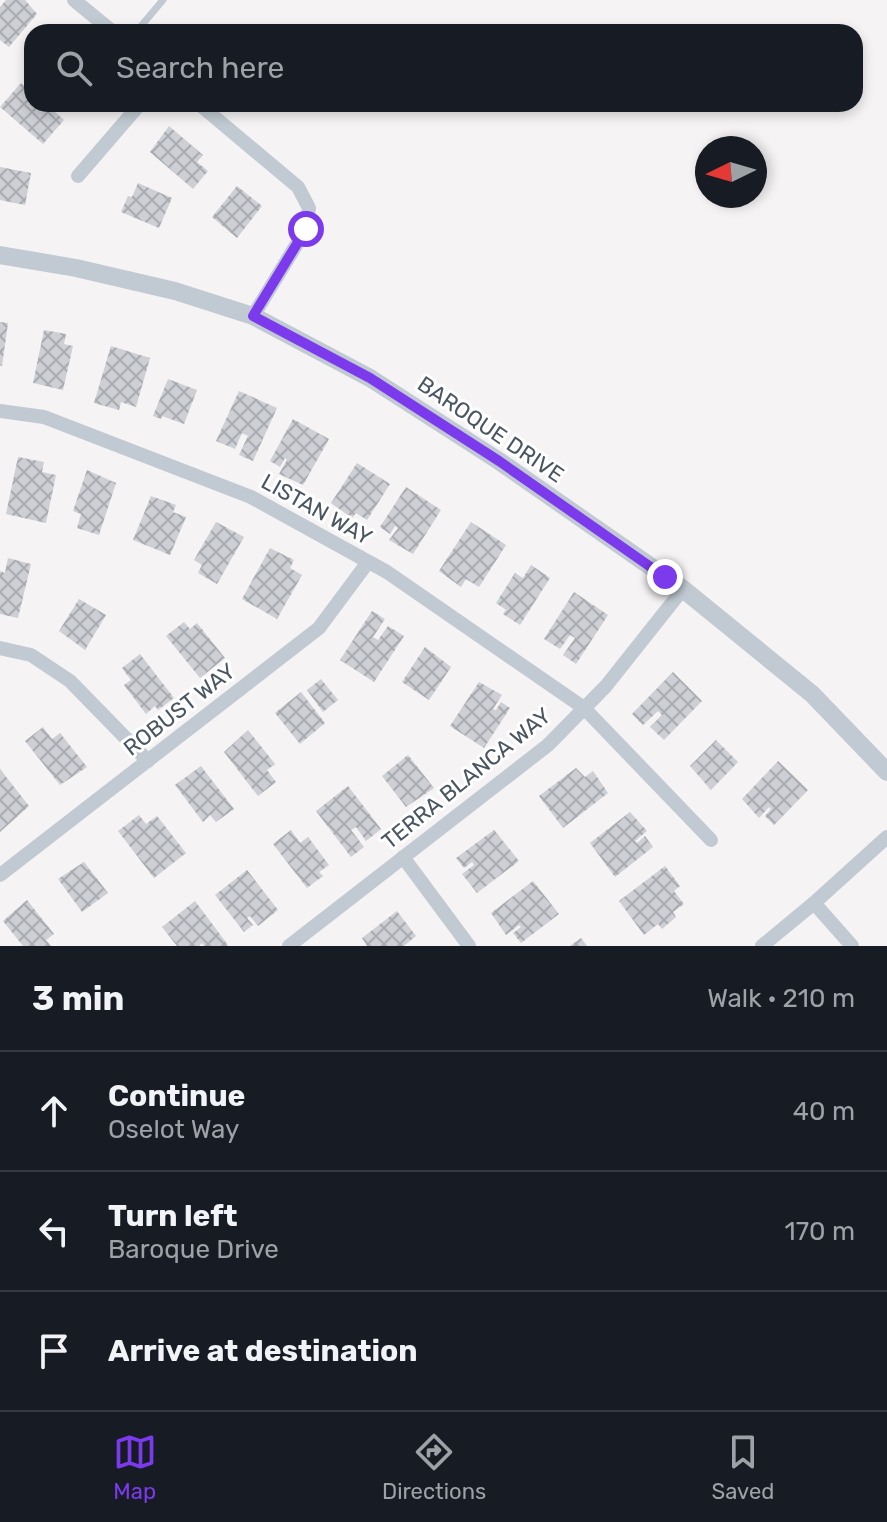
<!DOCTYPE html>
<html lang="en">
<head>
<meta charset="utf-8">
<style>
  :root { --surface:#171b24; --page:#20242c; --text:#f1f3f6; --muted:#9ea1a6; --line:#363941; --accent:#7c3aed }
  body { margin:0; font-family:Rubik,sans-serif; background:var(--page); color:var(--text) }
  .compass { position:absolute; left:695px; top:136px; width:72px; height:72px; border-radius:50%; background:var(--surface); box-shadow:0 4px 12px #0003; rotate:265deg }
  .stop { position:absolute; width:24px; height:24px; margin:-18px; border:6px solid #7c3aed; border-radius:50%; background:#fff }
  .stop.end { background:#7c3aed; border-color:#fff; box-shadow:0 2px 8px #0008 }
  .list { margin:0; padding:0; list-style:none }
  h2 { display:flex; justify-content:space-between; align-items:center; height:104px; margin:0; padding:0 32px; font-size:34px }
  h2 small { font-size:26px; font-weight:400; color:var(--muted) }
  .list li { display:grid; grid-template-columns:52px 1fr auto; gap:24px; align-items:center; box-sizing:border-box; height:120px; padding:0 32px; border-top:2px solid var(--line) }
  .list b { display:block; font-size:30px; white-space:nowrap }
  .list p { margin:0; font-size:26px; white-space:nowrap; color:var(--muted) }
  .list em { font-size:26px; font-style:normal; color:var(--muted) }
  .icon { flex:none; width:44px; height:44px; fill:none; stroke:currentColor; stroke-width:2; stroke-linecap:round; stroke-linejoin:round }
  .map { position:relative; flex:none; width:887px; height:946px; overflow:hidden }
  .search { position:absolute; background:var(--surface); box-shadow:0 4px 12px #0003; left:24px; right:24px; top:24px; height:88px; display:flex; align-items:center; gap:20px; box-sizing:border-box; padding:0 28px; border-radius:24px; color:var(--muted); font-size:30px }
  .sheet { height:464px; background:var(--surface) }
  nav { display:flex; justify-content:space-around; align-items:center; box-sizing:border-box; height:112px; border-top:2px solid var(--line); background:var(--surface); font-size:22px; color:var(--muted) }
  nav a { display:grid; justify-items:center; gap:4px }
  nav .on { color:var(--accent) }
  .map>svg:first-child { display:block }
  .building { fill:url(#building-cross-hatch) }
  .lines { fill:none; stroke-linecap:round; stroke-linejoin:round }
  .service { stroke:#c1cad2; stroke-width:7 }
  .minor { stroke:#c1cad2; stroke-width:14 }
  .tertiary { stroke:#c1cad2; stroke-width:18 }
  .route { stroke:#7c3aed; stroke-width:10 }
  .labels { text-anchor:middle; stroke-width:6; stroke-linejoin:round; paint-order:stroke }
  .street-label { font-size:22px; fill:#4a5661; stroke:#fff }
</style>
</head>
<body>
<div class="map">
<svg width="887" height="946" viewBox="0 0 887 946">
  <defs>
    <pattern id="building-cross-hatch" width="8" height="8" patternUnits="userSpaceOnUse" patternTransform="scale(2)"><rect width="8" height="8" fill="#cdcfd5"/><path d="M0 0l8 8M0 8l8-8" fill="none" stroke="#a8abb0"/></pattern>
  </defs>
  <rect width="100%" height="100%" fill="#f5f3f3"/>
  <!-- building -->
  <g class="building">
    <polygon points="6,0 25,0 37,14 9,47 0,40 0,7"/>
    <polygon points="21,83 32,92 32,104 46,104 64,120 43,144 0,107"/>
    <polygon points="169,126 203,155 197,162 208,171 193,189 150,152"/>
    <polygon points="0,167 31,173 25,205 0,200"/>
    <polygon points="138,183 172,198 159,228 121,212 128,196 132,197"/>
    <polygon points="237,186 262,206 237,238 212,217"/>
    <polygon points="0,322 8,323 2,366 0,366"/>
    <polygon points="44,330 66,334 64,344 73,346 63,390 33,383"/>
    <polygon points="111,346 150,358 136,407 121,402 119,410 94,403"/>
    <polygon points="168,379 197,390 184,424 162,416 161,419 153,416"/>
    <polygon points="239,391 277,408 253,461 239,455 248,436 242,433 235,449 216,441"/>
    <polygon points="293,419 329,439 303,485 279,474 287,460 285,458 280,467 270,461"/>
    <polygon points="18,457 44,462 42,472 56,475 46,523 6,514"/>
    <polygon points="357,463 390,484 367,520 356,513 352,518 331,503"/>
    <polygon points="87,470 116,483 99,535 77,528 81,514 73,511"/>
    <polygon points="406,487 441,510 413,554 389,540 398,528 395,526 390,534 380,527"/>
    <polygon points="151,496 176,505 173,512 186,517 170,555 133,540"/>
    <polygon points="216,522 244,537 217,584 198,573 202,565 194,560"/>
    <polygon points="471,522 506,545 479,587 466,579 461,587 439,571"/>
    <polygon points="270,548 294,560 290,568 302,575 277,619 242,599"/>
    <polygon points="8,558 31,564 18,618 0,614 0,571 5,573"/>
    <polygon points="531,565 550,578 520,625 503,614 506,610 496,603 515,573 523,578"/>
    <polygon points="574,592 608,615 576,664 563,655 575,638 570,635 560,649 544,639"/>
    <polygon points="79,599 106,615 85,650 59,631"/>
    <polygon points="372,611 385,619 373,637 378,640 388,626 404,636 374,682 340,660"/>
    <polygon points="184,622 190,629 197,623 225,658 200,678 166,636"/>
    <polygon points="425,647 451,667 429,700 402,682"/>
    <polygon points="140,654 174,698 158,710 155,706 146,714 124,685 131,680 122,668"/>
    <polygon points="673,672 702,701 664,740 650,727 662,715 658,711 643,725 632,714"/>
    <polygon points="321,679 338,700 323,712 307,690"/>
    <polygon points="479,682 502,695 493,709 496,710 501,702 510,708 484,748 450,726"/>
    <polygon points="301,692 325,723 300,744 275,713"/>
    <polygon points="43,727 52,739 60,733 87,767 60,785 25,741"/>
    <polygon points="248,730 275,764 267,770 276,782 258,796 224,752"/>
    <polygon points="716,740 738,762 711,790 690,766"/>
    <polygon points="408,755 434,788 406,807 382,776"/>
    <polygon points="778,761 808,790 774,825 765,816 771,809 769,807 759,818 742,799"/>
    <polygon points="201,766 234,809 216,822 210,815 203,822 175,785"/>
    <polygon points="576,768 585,777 593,771 608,793 563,828 539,796"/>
    <polygon points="0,769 29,806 0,832"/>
    <polygon points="348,786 381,829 366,841 356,827 351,830 364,847 351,857 316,811"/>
    <polygon points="630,812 647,831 635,841 637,843 645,836 653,847 615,877 590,843"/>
    <polygon points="139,815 146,824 157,816 186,853 154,878 118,831"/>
    <polygon points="291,830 300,843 308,837 329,865 319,872 323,876 307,888 273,844"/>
    <polygon points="494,830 519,861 477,893 462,874 474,865 472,862 464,868 456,858"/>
    <polygon points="84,862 108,893 82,912 58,879"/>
    <polygon points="665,866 680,886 674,891 684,904 673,912 676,917 662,929 658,924 644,935 619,901"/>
    <polygon points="247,870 278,910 258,926 250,916 247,918 253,925 244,932 215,895"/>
    <polygon points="533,881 559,914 521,943 513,933 521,927 519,925 506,935 491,913"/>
    <polygon points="27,900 54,934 46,940 51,946 23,946 3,921"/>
    <polygon points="195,901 228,945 227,946 204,946 202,943 199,946 177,946 162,927"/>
    <polygon points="397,911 416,936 404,946 367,946 362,938"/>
    <polygon points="581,938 587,946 570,946"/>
  </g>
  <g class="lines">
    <!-- service -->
    <polyline class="service" points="136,32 163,0"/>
    <!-- minor -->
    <g class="minor">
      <polyline points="74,0 113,32"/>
      <polyline points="199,104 298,187 309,208 306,229 253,316"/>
      <polyline points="78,176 140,104"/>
      <polyline points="0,411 44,417 251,497 387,572 584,708 711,840"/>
      <polyline points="0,648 31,655 70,681 148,761"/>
      <polyline points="403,857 469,946"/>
      <polyline points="0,875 319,628 368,562"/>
      <polyline points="814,903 852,946"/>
      <polyline points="289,946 548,745 606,686 683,589"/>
      <polyline points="762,946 814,903 887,837"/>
    </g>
    <!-- tertiary -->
    <polyline class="tertiary" points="0,255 76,268 175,291 253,316 370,378 499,461 683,589 812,694 887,772"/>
  </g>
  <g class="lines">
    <!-- route -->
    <polyline class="route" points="306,229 253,316 370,378 499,461 665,577"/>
  </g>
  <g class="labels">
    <!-- street labels -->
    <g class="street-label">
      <text transform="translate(491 429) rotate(34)" y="8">BAROQUE DRIVE</text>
      <text transform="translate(317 509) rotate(29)" y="8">LISTAN WAY</text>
      <text transform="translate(179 709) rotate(-38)" y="8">ROBUST WAY</text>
      <text transform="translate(466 778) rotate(-39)" y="8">TERRA BLANCA WAY</text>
    </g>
  </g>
</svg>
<svg class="compass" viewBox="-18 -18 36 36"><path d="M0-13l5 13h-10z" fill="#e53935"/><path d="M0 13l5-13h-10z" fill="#9ea1a6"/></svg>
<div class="stop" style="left:306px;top:229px"></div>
<div class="stop end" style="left:665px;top:577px"></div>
<div class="search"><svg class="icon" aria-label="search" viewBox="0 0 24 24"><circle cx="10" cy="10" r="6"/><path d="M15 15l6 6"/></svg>Search here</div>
</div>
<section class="sheet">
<h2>3 min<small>Walk · 210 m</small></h2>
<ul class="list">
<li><svg class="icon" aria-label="ahead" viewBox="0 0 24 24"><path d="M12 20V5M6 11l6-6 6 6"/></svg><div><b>Continue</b><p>Oselot Way</p></div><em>40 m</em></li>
<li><svg class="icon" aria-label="left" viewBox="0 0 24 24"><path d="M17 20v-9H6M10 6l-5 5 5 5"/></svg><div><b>Turn left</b><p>Baroque Drive</p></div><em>170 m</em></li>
<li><svg class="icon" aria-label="arrive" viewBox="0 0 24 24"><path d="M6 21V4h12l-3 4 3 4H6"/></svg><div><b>Arrive at destination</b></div></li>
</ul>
</section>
<nav>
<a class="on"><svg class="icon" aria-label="map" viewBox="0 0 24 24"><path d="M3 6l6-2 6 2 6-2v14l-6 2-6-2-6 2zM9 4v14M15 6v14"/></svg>Map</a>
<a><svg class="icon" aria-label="directions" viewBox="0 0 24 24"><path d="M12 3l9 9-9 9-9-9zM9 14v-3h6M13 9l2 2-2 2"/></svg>Directions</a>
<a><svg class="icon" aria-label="saved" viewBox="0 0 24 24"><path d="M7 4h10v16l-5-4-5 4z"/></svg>Saved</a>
</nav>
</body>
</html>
